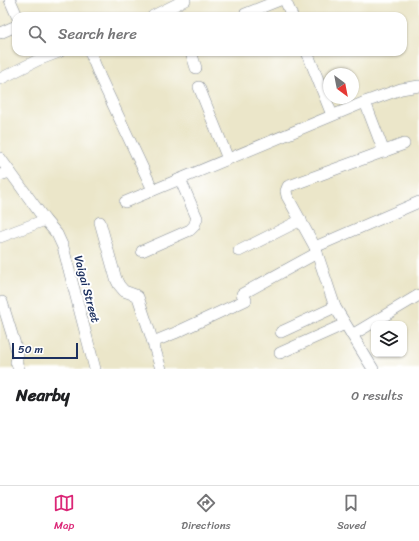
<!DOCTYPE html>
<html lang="en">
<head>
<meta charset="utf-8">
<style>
  :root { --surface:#fff; --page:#f2f2f2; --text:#202124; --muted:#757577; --line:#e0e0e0; --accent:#db2777 }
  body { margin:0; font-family:Sriracha,sans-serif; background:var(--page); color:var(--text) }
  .controls { position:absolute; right:12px; bottom:12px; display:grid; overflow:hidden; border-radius:8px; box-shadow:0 1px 3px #0004 }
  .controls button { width:36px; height:36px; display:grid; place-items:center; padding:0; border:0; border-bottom:1px solid var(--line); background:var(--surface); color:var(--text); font:20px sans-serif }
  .compass { position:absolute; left:323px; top:68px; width:36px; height:36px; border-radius:50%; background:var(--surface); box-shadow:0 1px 3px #0004; rotate:148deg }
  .scale { position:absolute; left:12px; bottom:10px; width:66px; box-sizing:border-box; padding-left:4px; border:2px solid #1b2f5e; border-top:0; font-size:11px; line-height:14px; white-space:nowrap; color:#1b2f5e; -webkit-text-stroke:3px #fff; paint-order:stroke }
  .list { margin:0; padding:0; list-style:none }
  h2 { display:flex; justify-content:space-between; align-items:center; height:52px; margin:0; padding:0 16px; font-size:17px }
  h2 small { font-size:13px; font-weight:400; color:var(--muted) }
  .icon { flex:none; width:22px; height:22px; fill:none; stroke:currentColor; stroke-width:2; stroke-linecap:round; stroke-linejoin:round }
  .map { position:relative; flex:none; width:419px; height:369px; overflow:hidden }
  .search { position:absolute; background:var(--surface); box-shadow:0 1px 3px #0004; left:12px; right:12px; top:12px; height:44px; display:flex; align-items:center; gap:10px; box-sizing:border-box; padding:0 14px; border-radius:12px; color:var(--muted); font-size:15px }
  .sheet { height:116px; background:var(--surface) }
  nav { display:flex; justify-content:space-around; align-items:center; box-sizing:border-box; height:56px; border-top:1px solid var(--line); background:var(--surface); font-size:11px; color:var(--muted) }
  nav a { display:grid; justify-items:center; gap:2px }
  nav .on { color:var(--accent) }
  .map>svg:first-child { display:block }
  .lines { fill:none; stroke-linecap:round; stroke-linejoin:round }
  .minor-casing { stroke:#838a94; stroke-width:12 }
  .minor { stroke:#fff; stroke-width:11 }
  .labels { text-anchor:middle; stroke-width:4; stroke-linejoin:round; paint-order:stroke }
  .street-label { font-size:12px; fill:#1b2f5e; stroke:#fff }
</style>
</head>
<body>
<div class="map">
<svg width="419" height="369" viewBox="0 0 419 369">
  <rect width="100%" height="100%" fill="#fff"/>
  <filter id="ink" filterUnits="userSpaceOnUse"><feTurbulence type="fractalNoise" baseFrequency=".025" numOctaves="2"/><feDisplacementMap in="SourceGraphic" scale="8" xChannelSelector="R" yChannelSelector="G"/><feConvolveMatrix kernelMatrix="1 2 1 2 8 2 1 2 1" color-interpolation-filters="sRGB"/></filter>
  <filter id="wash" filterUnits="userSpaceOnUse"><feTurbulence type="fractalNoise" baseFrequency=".012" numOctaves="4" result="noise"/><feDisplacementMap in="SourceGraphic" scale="16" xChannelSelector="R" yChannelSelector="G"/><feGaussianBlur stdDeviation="0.9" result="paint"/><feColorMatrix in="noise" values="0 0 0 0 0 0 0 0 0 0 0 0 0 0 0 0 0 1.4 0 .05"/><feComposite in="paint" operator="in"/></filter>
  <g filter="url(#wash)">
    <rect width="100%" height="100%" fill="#ebe6c9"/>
  </g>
  <g filter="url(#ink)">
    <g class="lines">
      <!-- minor casing -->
      <g class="minor-casing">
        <g id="minor">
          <polyline points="10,0 17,16"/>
          <polyline points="285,0 292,16"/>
          <polyline points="245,14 280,0"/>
          <polyline points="153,16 185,0"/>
          <polyline points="0,33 16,26"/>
          <polyline points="90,52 100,77 153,190"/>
          <polyline points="191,52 196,68"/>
          <polyline points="307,52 332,115"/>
          <polyline points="0,79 38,60 59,52"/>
          <polyline points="199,87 228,159"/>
          <polyline points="365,102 384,152"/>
          <polyline points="0,158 45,220 57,234 63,247 95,369"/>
          <polyline points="0,175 10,172"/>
          <polyline points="125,202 365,102 401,89 419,86"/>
          <polyline points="100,222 116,279 119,285 124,291 135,295 138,297 150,333 161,369"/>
          <polyline points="0,237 45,220"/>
          <polyline points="315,247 419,202"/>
          <polyline points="142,251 190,230 194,226 197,218 180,179"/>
          <polyline points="239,251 301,220"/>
          <polyline points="242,294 317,253"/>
          <polyline points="2,302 18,354 16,362 19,369"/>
          <polyline points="281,332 335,307"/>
          <polyline points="352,335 419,295"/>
          <polyline points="153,342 175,333 246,300"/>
          <polyline points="280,353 345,324"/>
          <polyline points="373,369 335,307 315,247 287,196 286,191 288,186 292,185 404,144"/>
        </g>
      </g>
      <!-- minor -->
      <use href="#minor" class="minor"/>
    </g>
  </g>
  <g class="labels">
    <!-- street labels -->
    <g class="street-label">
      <text transform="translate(87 289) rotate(75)" y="4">Vaigai Street</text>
    </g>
  </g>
</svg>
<div class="controls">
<button><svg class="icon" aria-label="layers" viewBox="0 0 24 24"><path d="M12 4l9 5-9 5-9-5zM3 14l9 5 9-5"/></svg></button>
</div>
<svg class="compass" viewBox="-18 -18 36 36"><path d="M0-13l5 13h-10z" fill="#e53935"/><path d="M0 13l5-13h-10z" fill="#757577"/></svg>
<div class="scale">50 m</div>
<div class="search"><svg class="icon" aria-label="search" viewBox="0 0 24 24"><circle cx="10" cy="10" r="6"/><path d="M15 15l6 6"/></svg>Search here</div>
</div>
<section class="sheet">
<h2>Nearby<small>0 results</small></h2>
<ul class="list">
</ul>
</section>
<nav>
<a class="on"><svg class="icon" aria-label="map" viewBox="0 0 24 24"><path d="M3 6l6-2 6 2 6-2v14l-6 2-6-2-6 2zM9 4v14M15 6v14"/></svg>Map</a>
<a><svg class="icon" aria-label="directions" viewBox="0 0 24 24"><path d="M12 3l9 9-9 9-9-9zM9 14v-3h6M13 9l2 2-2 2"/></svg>Directions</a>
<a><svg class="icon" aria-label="saved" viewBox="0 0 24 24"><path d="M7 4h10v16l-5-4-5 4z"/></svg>Saved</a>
</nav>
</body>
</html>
